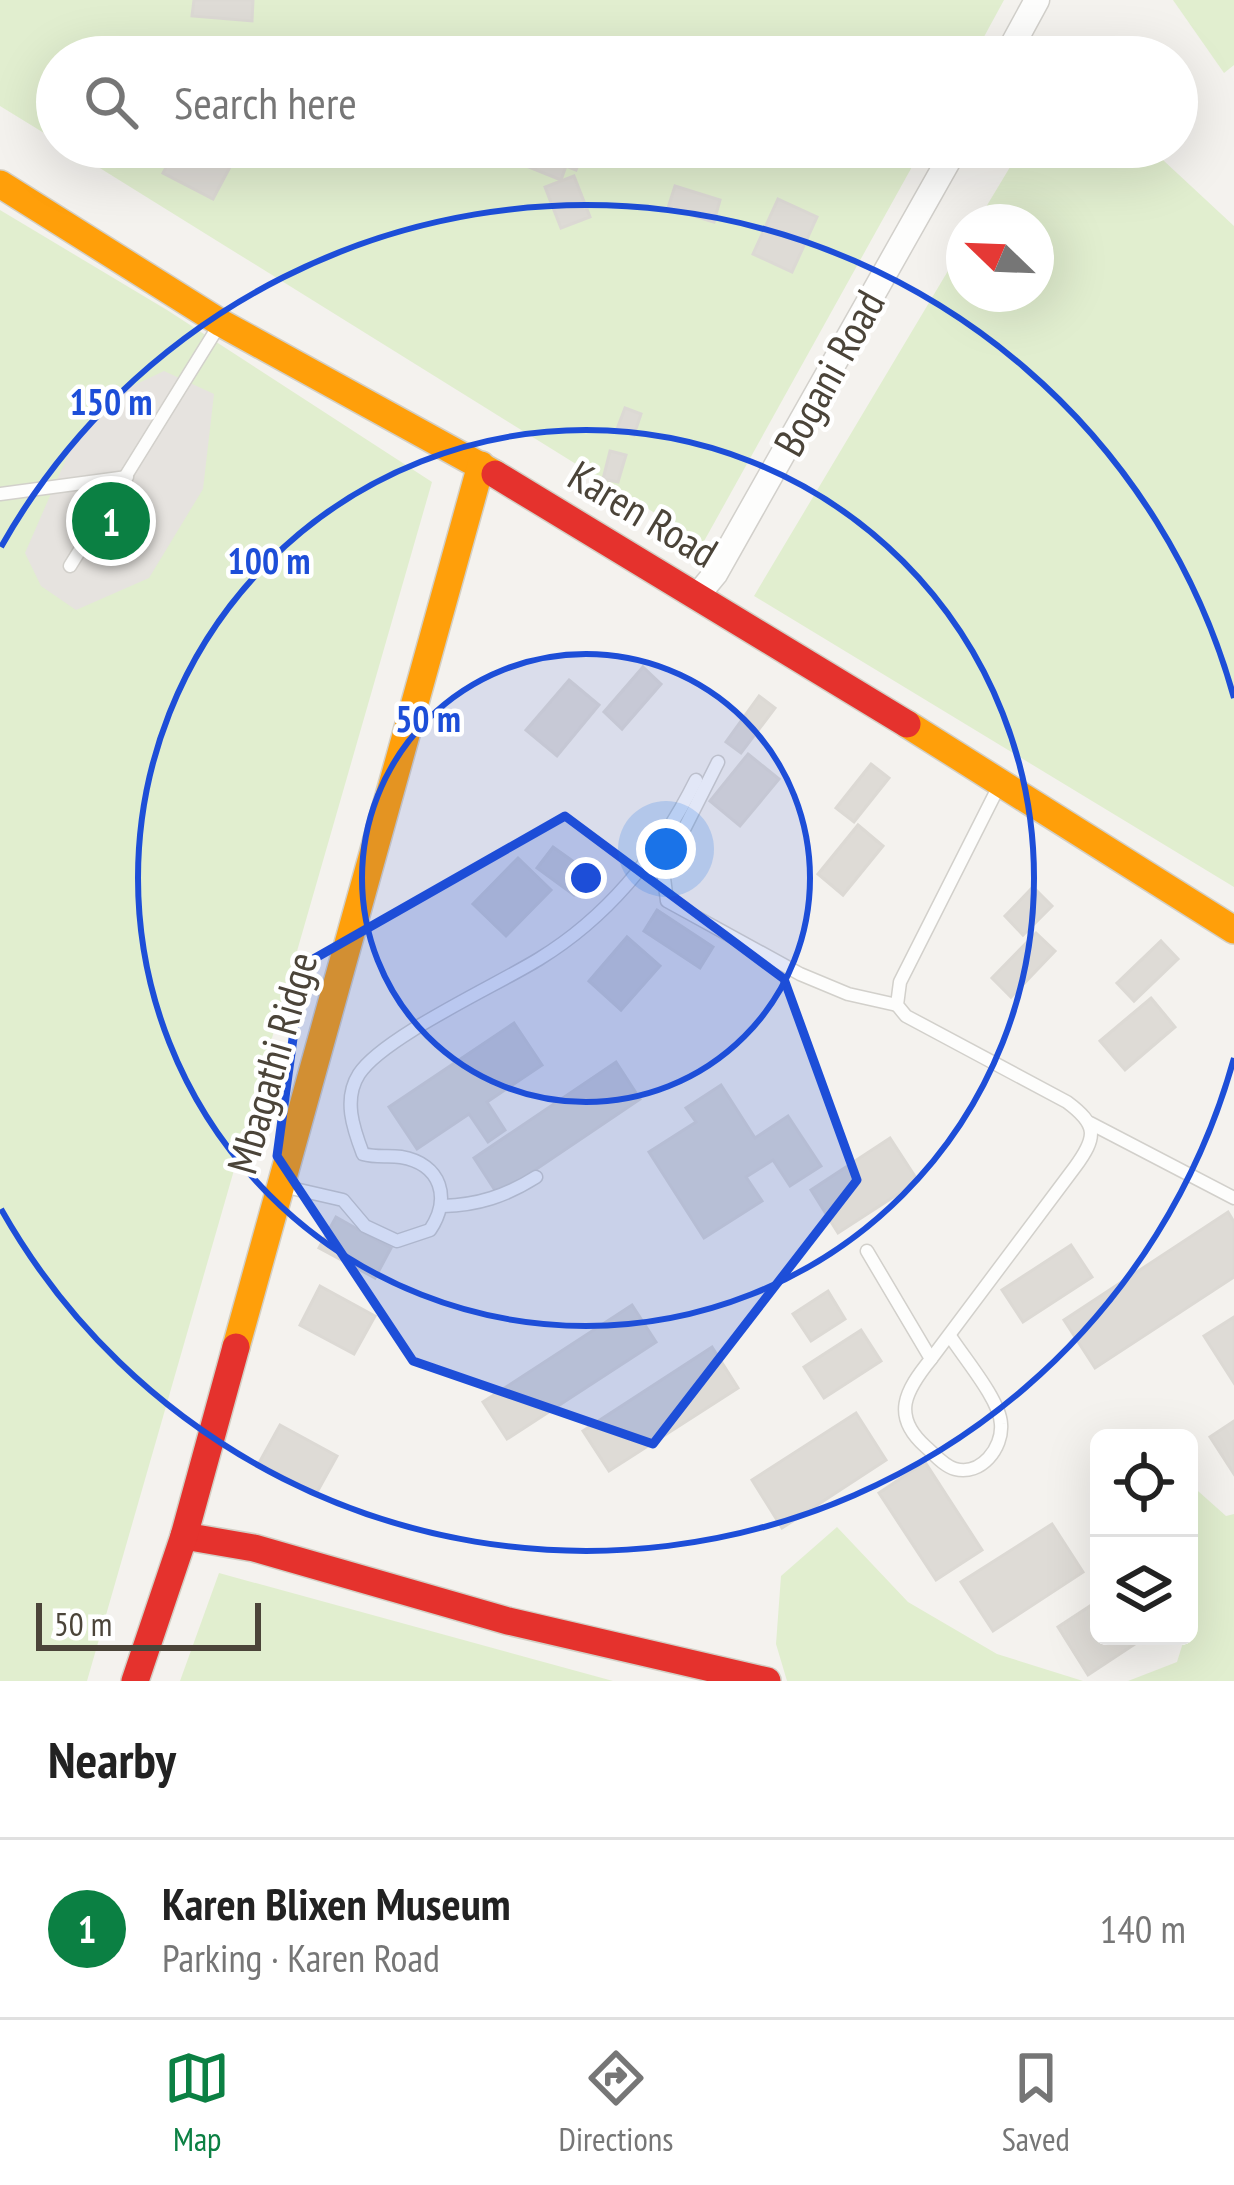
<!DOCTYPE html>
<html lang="en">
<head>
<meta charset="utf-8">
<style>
  :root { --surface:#fff; --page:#f6f6f6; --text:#222; --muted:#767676; --line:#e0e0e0; --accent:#0b8043 }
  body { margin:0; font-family:"PT Sans Narrow",sans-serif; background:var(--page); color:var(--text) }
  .controls { position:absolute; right:36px; bottom:36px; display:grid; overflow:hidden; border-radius:18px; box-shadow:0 12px 48px #0002 }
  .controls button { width:108px; height:108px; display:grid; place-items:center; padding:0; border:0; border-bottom:3px solid var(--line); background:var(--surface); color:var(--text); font:60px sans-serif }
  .compass { position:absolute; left:946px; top:204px; width:108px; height:108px; border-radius:50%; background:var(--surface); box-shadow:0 12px 48px #0002; rotate:293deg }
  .scale { position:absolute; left:36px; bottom:30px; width:225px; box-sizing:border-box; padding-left:12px; border:6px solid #4b4439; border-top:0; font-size:33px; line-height:42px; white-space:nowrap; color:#4b4439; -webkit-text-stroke:9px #fff; paint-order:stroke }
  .you { position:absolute; left:666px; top:849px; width:42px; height:42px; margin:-30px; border:9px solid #fff; border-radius:50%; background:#1a73e8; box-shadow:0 0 0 18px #1a73e833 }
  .badge { display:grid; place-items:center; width:78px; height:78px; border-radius:50%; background:var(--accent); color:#fff; font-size:39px; font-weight:700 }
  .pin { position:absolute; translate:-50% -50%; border:6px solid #fff; box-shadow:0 3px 12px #0006 }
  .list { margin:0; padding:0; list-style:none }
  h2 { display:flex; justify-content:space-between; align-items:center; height:156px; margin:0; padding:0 48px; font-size:51px }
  h2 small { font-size:39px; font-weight:400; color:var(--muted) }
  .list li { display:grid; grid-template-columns:78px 1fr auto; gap:36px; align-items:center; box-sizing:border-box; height:180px; padding:0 48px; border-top:3px solid var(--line) }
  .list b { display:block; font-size:45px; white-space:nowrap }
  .list p { margin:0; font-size:39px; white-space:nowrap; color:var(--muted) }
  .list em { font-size:39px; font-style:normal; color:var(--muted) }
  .icon { flex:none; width:66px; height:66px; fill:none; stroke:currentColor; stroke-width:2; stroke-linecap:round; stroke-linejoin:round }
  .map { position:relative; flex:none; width:1234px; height:1681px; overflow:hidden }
  .search { position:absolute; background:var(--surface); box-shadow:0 12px 48px #0002; left:36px; right:36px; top:36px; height:132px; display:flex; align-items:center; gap:30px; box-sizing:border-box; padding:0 42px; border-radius:66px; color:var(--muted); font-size:45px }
  .sheet { height:336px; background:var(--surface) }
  nav { display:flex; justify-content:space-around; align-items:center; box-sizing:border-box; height:168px; border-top:3px solid var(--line); background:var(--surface); font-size:33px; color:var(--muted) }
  nav a { display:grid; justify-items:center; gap:6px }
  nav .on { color:var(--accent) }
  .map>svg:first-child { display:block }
  .green { fill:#e1eecf }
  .parking { fill:#e6e3df }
  .building { fill:#dedbd6; stroke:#dcd9d4; stroke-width:3 }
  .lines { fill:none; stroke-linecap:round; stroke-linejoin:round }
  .lane-casing { stroke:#d2d0cb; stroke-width:15 }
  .street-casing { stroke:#d2d0cb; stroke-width:27 }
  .slow-casing { stroke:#d3cfc5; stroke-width:30 }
  .jam-casing { stroke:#d3cfc5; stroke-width:30 }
  .lane { stroke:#fdfdfc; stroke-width:12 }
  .street { stroke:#fdfdfc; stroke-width:24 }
  .slow { stroke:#ff9f0a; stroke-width:27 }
  .jam { stroke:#e5322d; stroke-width:27 }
  .marked { fill:#1d4ed8; fill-opacity:0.2; stroke:#1d4ed8; stroke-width:9; stroke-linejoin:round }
  .ring { fill:none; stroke:#1d4ed8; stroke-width:6 }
  .labels { text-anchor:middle; stroke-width:9; stroke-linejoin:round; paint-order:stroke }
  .street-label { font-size:42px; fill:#4b4439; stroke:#fff }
  .centre { fill:#1d4ed8; stroke:#fff; stroke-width:6 }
  .ring-label { font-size:36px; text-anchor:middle; font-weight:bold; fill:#1d4ed8; stroke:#fff; stroke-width:9; stroke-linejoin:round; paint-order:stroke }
</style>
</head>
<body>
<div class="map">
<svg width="1234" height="1681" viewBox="0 0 1234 1681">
  <rect width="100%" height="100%" fill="#f4f2ee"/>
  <!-- green -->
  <g class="green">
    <polygon points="0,0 1004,0 973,57 57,57 57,141 0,106"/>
    <polygon points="1173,0 1234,0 1234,65 1224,73"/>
    <polygon points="66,147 923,147 703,543"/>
    <polygon points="1022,147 1149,147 1234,226 1234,887 754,596 964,244 964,294 1036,294 1036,222 977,222"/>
    <polygon points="0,210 167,310 432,482 87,1681 0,1681"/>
    <polygon points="1189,1483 1226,1516 1234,1514 1234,1681 1128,1681 1177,1662 1185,1636 1189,1636 1196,1596 1189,1585"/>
    <polygon points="837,1527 908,1602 997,1654 1083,1681 787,1681 776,1644 781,1576"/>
    <polygon points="219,1573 613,1681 180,1681"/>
  </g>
  <!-- parking -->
  <polygon class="parking" points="164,371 214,394 203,489 149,578 76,610 41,586 25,553 74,441 109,397"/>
  <!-- building -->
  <g class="building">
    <polygon points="194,0 253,0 252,21 192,16"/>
    <polygon points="177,147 214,147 209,157 230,167 213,199 163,173"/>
    <polygon points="514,147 585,147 576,170 566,166 561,180 509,159"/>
    <polygon points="574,176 590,217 561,228 545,187"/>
    <polygon points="675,186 720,200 714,222 668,208"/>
    <polygon points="778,199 817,217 792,272 753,254"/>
    <polygon points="625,408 641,414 634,435 617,429"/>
    <polygon points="610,451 626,455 618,482 603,479"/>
    <polygon points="643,667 661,684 622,729 604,712"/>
    <polygon points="569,680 599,705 557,756 526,730"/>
    <polygon points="759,696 775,708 741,753 726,742"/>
    <polygon points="748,754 779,779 740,826 710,801"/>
    <polygon points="871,764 889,778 854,822 836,808"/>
    <polygon points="858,825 883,846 843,895 818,874"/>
    <polygon points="553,847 591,874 574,895 537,868"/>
    <polygon points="518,858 551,890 506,936 473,904"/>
    <polygon points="1033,887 1052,906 1023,935 1005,916"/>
    <polygon points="657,910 713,947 700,968 644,931"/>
    <polygon points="1036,933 1055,951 1011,997 992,978"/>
    <polygon points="627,937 660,966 621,1010 589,981"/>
    <polygon points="1161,941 1178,959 1134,1001 1117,983"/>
    <polygon points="1151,998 1175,1027 1125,1070 1100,1041"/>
    <polygon points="514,1023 542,1065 487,1102 505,1130 488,1142 469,1114 417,1149 389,1107"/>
    <polygon points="616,1062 640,1099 498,1195 474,1158"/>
    <polygon points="721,1085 755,1138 788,1116 821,1166 790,1186 773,1160 746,1177 762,1201 704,1238 649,1152 696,1122 686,1108"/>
    <polygon points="890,1138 918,1181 838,1233 811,1190"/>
    <polygon points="1228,1212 1234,1222 1234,1277 1095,1368 1064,1320"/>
    <polygon points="336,1217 391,1248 375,1278 319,1248"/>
    <polygon points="1071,1245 1092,1277 1023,1322 1002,1290"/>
    <polygon points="320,1286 375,1316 354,1354 300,1325"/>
    <polygon points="828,1291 845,1319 811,1341 793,1314"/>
    <polygon points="632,1305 656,1342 507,1439 483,1402"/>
    <polygon points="1234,1317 1234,1383 1204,1336"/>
    <polygon points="861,1330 881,1361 824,1398 804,1367"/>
    <polygon points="712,1347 738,1388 609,1471 583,1431"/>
    <polygon points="856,1413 886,1460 782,1528 752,1480"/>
    <polygon points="1234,1421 1234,1474 1210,1437"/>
    <polygon points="280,1425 337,1456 316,1494 259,1463"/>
    <polygon points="925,1462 982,1550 936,1580 879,1493"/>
    <polygon points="1052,1524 1083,1572 993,1631 961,1582"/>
    <polygon points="1099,1600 1099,1636 1147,1636 1088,1675 1058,1627"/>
  </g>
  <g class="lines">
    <!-- lane casing -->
    <g class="lane-casing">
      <g id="lane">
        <polyline points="0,494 127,477"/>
        <polyline points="70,566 218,327"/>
        <polyline points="718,762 667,863 664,878 667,901 800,974 848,994 897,1005"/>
        <polyline points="1090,1123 1234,1198"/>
        <path d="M282,1186l61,14 22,26 32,15 33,-11c21,-31 12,-66 -29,-73 -13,-2 -24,1 -38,-3 -10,-26 -20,-55 -4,-80 24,-37 138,-89 180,-115 70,-43 121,-107 157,-179"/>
        <path d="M443,1206c35,-1 63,-10 93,-29"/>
        <path d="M867,1251l64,108c-26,32 -40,57 -5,88 8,7 18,19 29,22 26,7 48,-21 46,-45 -1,-24 -37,-66 -51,-88"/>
        <path d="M931,1359l144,-192c22,-30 23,-42 -8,-65l-161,-86 -9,-11 3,-23 99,-196"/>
      </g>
    </g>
    <!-- street casing -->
    <g class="street-casing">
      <g id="street">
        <polyline points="1006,57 1037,0"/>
        <polyline points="697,596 715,574 956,147"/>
      </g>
    </g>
    <!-- slow casing -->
    <g class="slow-casing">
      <g id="slow">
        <polyline points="0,184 221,323 495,474"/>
        <polyline points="907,724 1234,930"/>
        <polyline points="236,1347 481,465"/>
      </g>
    </g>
    <!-- jam casing -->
    <g class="jam-casing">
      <g id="jam">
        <polyline points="495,474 907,724"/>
        <polyline points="184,1536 254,1548 508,1621 767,1681"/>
        <polyline points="135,1681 184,1536 236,1347"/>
      </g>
    </g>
    <!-- lane -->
    <use href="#lane" class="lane"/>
    <!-- street -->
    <use href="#street" class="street"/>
    <!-- slow -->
    <use href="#slow" class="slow"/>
    <!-- jam -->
    <use href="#jam" class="jam"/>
  </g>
  <!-- marked area -->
  <path class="marked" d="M565,816l219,163 73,201 -204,264 -240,-83 -136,-205 26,-191z"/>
  <!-- distance rings -->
  <circle cx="586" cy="878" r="224" fill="#1d4ed8" fill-opacity=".12"/>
  <g class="ring">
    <circle cx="586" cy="878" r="224"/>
    <circle cx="586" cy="878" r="448"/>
    <path d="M1234 1058A672 672 0 0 1 1 1209M1 547A672 672 0 0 1 1234 698"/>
  </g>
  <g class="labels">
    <!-- street labels -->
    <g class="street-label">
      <text transform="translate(829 373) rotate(-61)" y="15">Bogani Road</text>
      <text transform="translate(643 514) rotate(31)" y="15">Karen Road</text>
      <text transform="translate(272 1063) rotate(-74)" y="15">Mbagathi Ridge</text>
    </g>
  </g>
  <circle cx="586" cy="878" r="18" class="centre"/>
  <g class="ring-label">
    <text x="111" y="415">150 m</text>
    <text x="269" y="574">100 m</text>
    <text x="428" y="732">50 m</text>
  </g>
</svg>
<div class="controls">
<button><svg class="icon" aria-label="locate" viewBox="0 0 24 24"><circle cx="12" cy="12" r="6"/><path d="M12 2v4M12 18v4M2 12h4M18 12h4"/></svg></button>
<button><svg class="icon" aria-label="layers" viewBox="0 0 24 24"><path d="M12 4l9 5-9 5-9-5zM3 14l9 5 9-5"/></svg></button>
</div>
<svg class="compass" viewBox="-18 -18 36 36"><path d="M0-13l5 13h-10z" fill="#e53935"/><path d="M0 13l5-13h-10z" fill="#767676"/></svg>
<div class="scale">50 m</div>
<div class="you"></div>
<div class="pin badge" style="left:111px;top:521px">1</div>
<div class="search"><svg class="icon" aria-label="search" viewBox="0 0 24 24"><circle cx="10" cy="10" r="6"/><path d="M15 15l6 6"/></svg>Search here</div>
</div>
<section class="sheet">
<h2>Nearby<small></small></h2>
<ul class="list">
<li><span class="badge">1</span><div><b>Karen Blixen Museum</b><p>Parking · Karen Road</p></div><em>140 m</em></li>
</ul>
</section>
<nav>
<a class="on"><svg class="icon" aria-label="map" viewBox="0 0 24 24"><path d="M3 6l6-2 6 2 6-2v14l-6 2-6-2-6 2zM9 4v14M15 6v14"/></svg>Map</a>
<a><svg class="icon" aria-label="directions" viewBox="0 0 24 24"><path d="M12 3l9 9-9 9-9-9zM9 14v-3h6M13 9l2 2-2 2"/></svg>Directions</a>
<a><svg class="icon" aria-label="saved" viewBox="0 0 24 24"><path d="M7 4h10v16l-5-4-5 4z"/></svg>Saved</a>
</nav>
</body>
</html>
